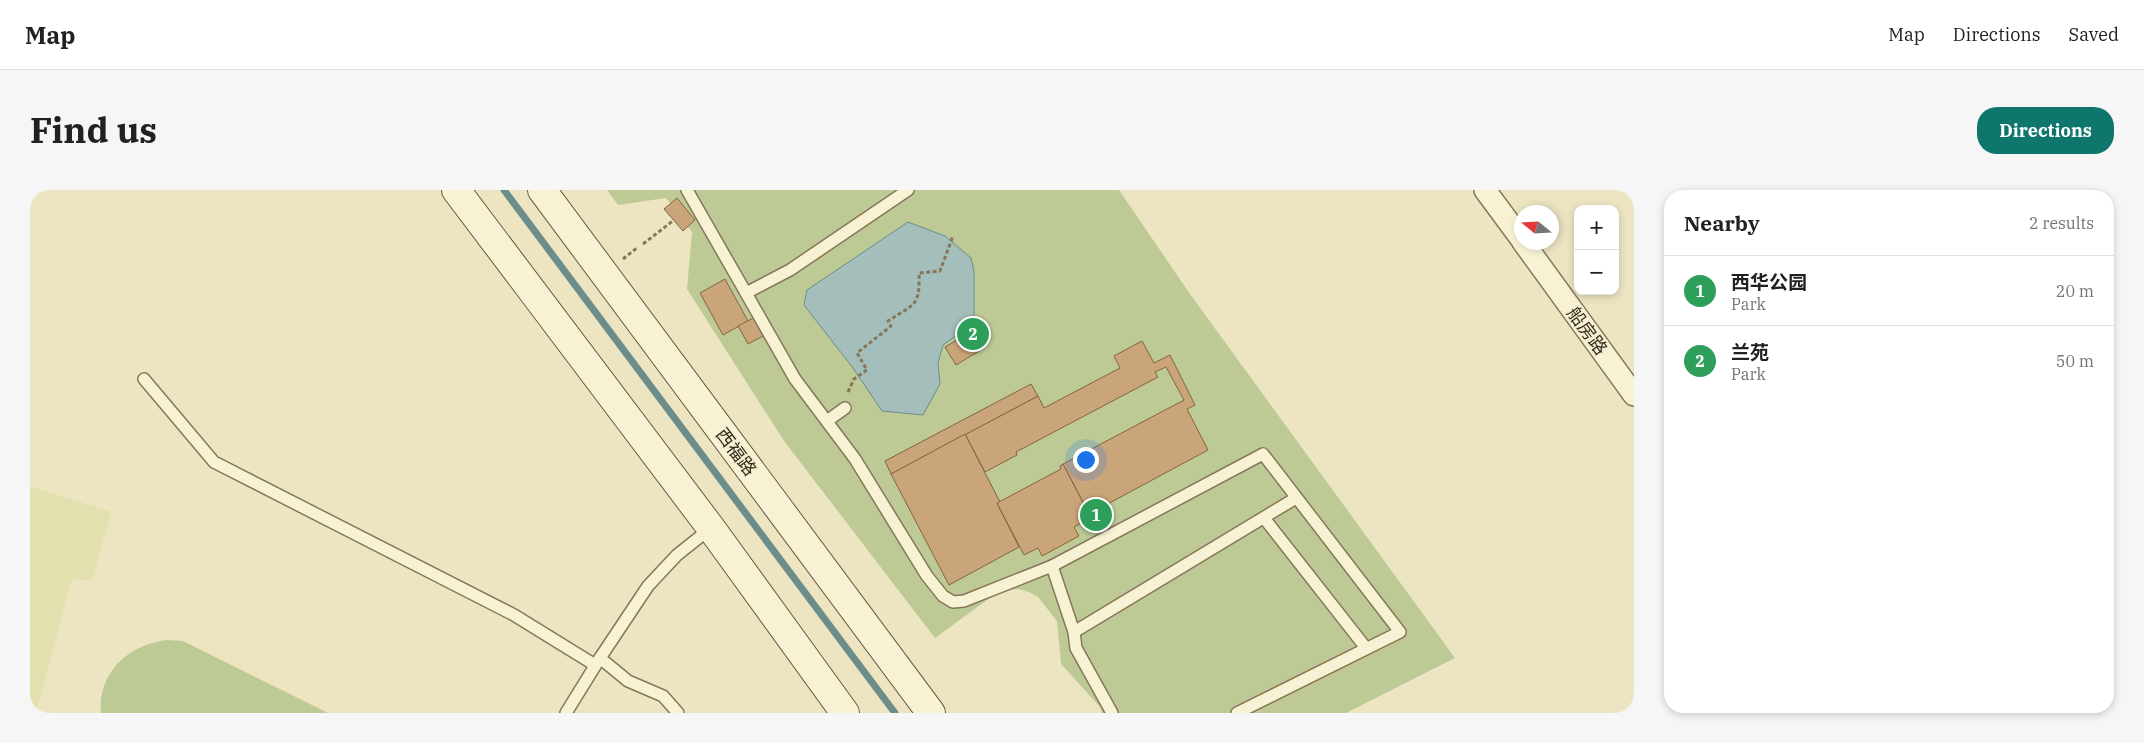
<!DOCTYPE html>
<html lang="en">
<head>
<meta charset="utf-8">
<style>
  :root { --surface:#fff; --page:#f6f6f6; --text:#202124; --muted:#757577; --line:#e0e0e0; --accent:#0f766e }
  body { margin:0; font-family:"IBM Plex Serif","Noto Sans SC",serif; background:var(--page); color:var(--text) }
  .controls { position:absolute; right:15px; top:15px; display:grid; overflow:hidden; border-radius:10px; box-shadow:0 2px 8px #0003 }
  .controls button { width:45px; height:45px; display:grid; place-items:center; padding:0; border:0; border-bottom:1px solid var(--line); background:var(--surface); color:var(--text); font:25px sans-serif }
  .compass { position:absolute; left:1484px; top:15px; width:45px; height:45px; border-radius:50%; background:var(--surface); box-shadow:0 2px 8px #0003; rotate:288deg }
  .you { position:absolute; left:1055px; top:269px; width:18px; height:18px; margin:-12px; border:4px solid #fff; border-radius:50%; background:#1a73e8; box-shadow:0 0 0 8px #1a73e833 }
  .badge { display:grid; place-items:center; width:32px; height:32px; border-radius:50%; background:var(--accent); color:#fff; font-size:16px; font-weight:700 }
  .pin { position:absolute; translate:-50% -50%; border:2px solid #fff; box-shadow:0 1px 5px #0006 }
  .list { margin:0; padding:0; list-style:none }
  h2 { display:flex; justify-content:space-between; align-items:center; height:65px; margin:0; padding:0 20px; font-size:21px }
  h2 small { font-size:16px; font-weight:400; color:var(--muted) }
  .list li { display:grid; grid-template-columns:32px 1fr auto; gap:15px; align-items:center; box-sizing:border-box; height:70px; padding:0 20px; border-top:1px solid var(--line) }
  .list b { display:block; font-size:19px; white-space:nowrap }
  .list p { margin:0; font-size:16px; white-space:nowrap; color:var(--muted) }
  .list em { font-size:16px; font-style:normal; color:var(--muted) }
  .map { position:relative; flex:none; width:1604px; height:523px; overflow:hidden; border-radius:20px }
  header { display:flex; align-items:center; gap:30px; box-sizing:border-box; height:70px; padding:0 25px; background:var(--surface); border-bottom:1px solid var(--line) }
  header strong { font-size:24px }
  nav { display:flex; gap:28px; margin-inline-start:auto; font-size:18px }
  .intro { display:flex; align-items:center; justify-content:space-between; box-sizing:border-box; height:120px; padding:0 30px }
  h1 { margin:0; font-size:35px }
  .button { padding:12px 22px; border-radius:20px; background:var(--accent); color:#fff; font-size:18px; font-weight:700 }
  main { display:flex; gap:30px; padding:0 30px }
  aside { flex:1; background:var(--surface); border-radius:20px; box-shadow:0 2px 8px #0003 }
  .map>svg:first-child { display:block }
  .farmland { fill:#e2e0af }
  .green { fill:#bdca96 }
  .water { fill:#a4bfbb; stroke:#6c8d89 }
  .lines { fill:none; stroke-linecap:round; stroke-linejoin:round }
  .stream { stroke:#6c8d89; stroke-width:7 }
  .building { fill:#caa579; stroke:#846440 }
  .service-casing { stroke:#86775a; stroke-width:14 }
  .minor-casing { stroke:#86775a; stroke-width:24 }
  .secondary-casing { stroke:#68583d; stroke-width:30 }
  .path { stroke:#86775a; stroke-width:3; stroke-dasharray:4 2.5; stroke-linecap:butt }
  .service { stroke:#f8f2d5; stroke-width:11 }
  .minor { stroke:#f8f2d5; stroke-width:21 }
  .secondary { stroke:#f8f2d5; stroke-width:28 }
  .labels { text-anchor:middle; stroke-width:4; stroke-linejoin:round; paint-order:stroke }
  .street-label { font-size:18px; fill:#362c1e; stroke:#f4efd1 }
</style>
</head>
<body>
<header>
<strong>Map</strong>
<nav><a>Map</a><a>Directions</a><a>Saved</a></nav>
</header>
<div class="intro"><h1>Find us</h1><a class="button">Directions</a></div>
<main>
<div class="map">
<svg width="1604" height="523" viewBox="0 0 1604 523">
  <rect width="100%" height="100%" fill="#ede5c2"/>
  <!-- farmland -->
  <polygon class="farmland" points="0,296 81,322 62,391 42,389 6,523 0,523"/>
  <!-- green -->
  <g class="green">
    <polygon points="577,0 1089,0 1160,104 1425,468 1316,523 1072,523 1070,517 1031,474 1027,431 1008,407 999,402 988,399 968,402 905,448 754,251 657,99 662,42 636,8 588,15"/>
    <path d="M137,450l16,1 145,72h-227c-4,-41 29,-69 66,-73z"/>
  </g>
  <!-- water -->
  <polygon class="water" points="878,32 915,46 941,68 944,81 944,133 913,155 908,173 910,194 893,225 852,221 823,178 774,115 777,100"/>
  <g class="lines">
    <!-- stream -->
    <polyline class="stream" points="474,0 865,523"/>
  </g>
  <!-- building -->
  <g class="building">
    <polygon points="647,8 665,30 653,41 634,19"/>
    <polygon points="695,89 718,131 693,145 670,103"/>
    <polygon points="725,127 735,145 718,154 708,136"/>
    <polygon points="944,140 954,158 926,175 915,157"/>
    <polygon points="1112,151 1124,173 1140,165 1165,215 1157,219 1178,260 1059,324 1033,274 1154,210 1136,177 1125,182 1128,187 986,262 987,265 955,282 935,244 1008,206 1014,218 1090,178 1084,166"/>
    <polygon points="1001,194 1008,206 861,284 855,271"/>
    <polygon points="935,244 970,312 967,313 989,357 919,395 861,284"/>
    <polygon points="1033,274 1061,328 1044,337 1049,346 1012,366 1008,358 994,365 967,313 1031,279 1030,276"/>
  </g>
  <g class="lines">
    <!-- service casing -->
    <g class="service-casing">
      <g id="service">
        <polyline points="657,0 716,103 760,80 878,0"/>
        <polyline points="716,103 765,189 825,269 897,386 913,406 923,412 934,411 1022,376 1044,442 1046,458 1082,523"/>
        <polyline points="114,189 184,272 484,425 565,475"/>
        <polyline points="797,231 815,218"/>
        <polyline points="1234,328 1336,458"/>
        <polyline points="1022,376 1233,264 1370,442 1207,523"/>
        <polyline points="1044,442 1266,308"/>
        <polyline points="570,468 598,491 633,506 648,523"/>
        <polyline points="536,523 570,468 618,396 647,365 681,338"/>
      </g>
    </g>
    <!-- minor casing -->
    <g class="minor-casing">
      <g id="minor">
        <polyline points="1455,0 1492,50"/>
        <polyline points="1493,52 1604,205"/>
      </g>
    </g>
    <!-- secondary casing -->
    <g class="secondary-casing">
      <g id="secondary">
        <polyline points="426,0 681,338 815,523"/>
        <polyline points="512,0 901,523"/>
      </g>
    </g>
    <!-- path -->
    <g class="path">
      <polyline points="613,54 644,30"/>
      <polyline points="593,69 608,57"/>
      <path d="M818,202l6,-13 13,-9 -10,-17 34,-27 -3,-5c27,-18 32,-14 31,-48l21,-2 13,-35"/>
    </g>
    <!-- service -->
    <use href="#service" class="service"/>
    <!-- minor -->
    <use href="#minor" class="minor"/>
    <!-- secondary -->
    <use href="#secondary" class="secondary"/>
  </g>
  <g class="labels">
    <!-- street labels -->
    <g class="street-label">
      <text transform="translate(1557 141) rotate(54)" y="6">船房路</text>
      <text transform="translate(706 262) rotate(53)" y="6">西福路</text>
    </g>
  </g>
</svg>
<div class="controls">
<button>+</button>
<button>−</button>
</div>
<svg class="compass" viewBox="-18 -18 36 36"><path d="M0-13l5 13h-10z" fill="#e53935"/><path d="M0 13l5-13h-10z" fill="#757577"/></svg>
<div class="you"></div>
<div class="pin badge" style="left:1066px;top:325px;background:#2e9e5b">1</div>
<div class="pin badge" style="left:943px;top:144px;background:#2e9e5b">2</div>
</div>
<aside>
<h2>Nearby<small>2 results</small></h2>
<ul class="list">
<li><span class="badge" style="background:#2e9e5b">1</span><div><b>西华公园</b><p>Park</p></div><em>20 m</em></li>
<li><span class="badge" style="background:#2e9e5b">2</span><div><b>兰苑</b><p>Park</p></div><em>50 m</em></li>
</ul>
</aside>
</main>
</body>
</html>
